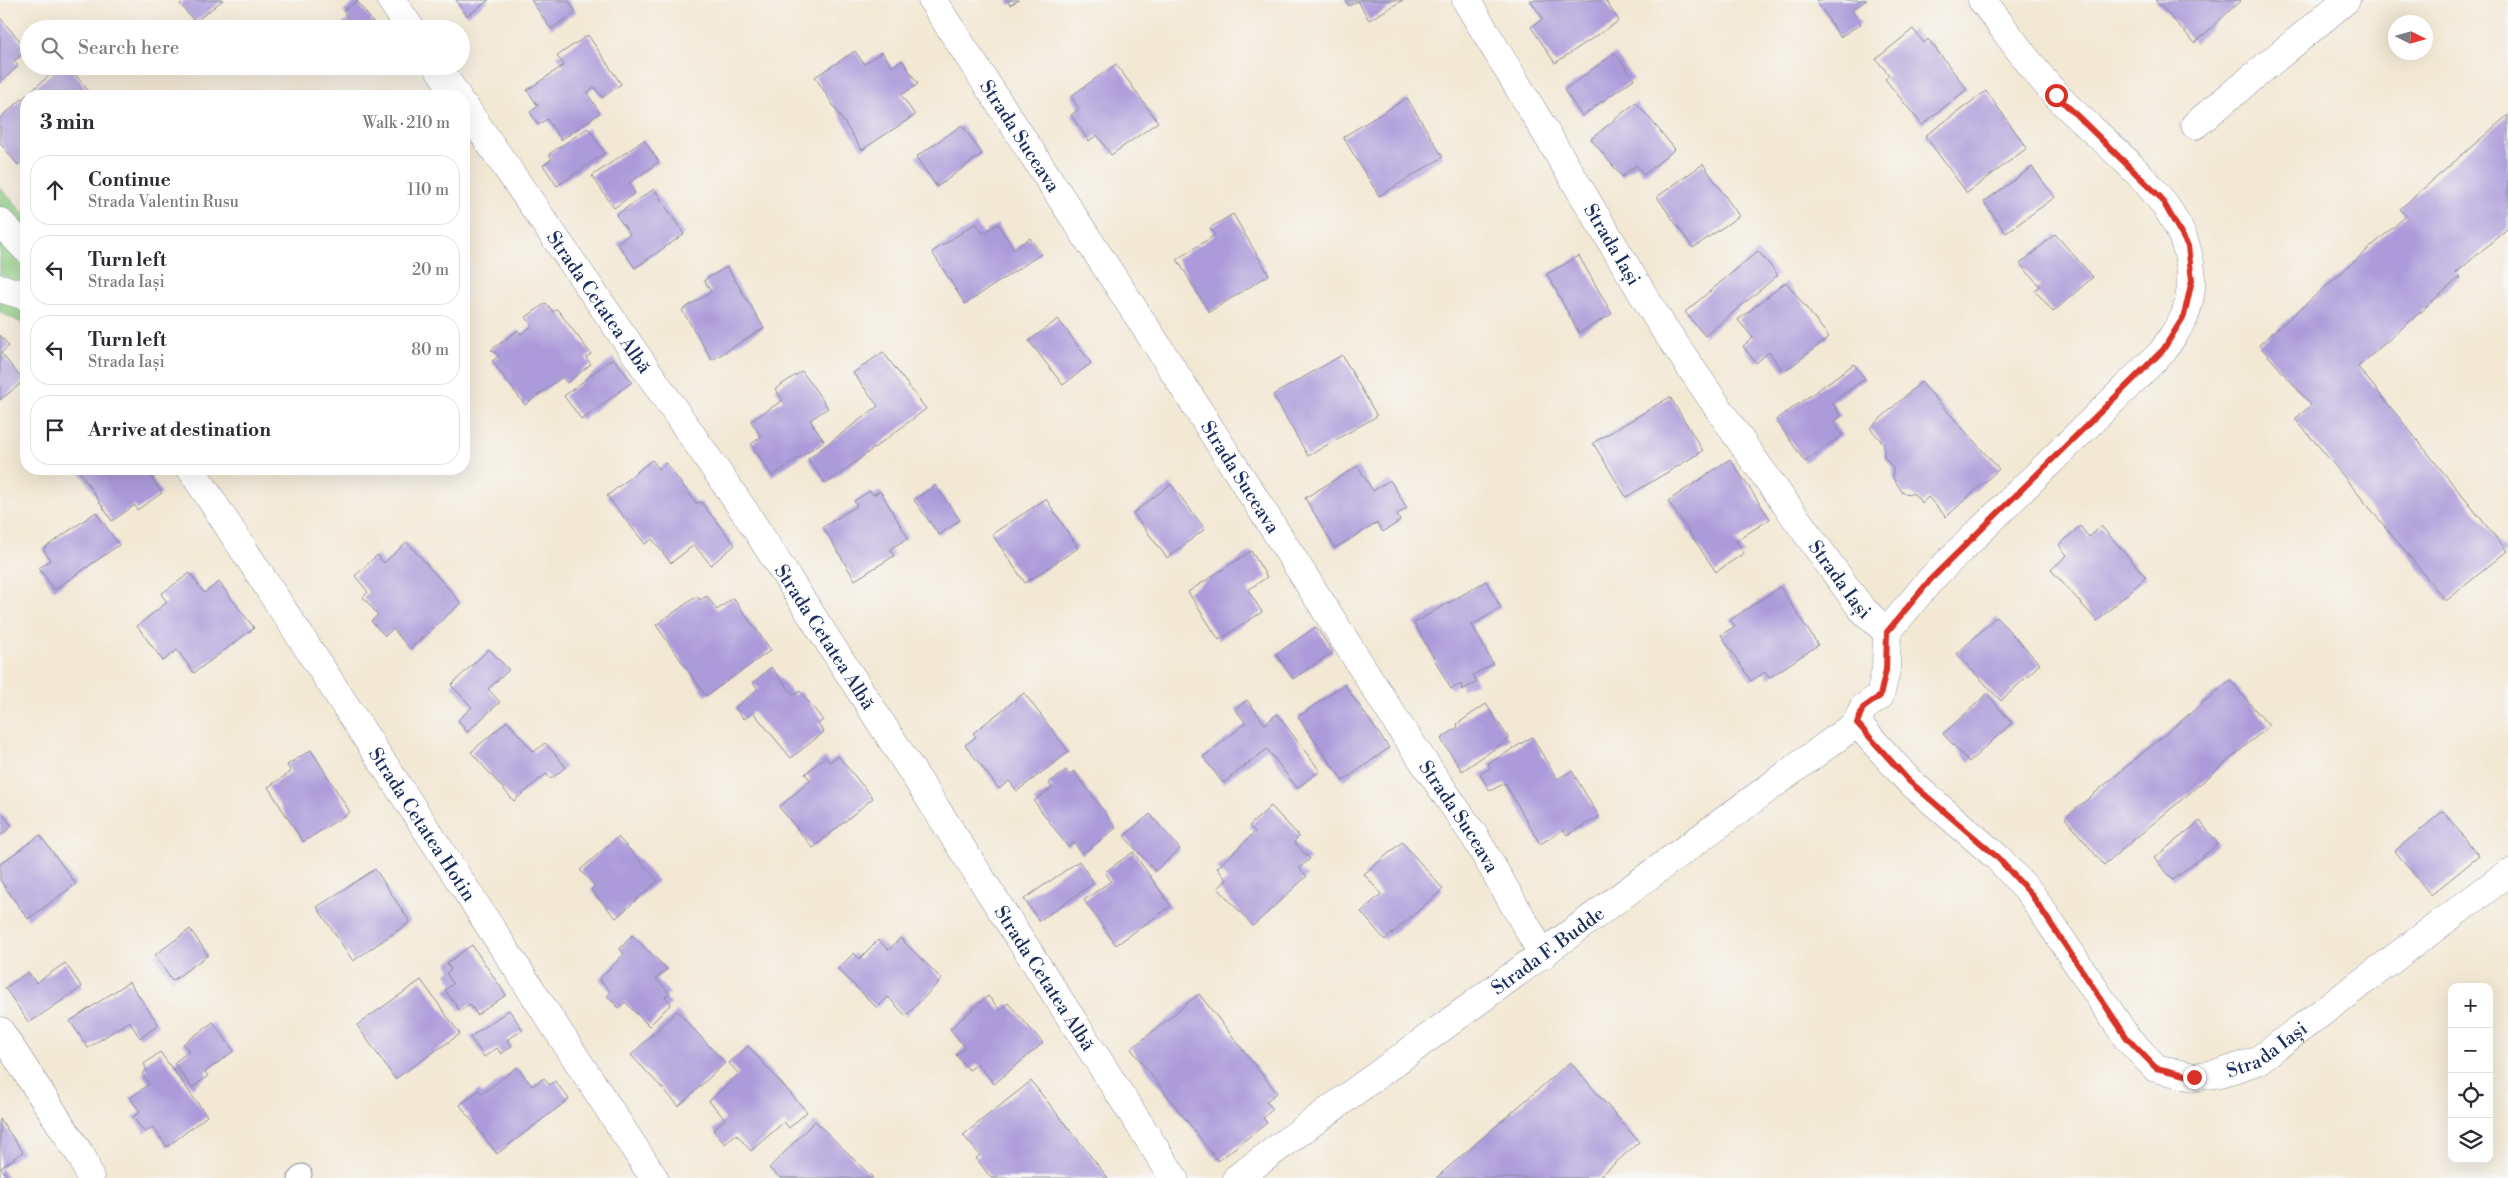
<!DOCTYPE html>
<html lang="en">
<head>
<meta charset="utf-8">
<style>
  :root { --surface:#fff; --page:#f7f7f7; --text:#2b2b33; --muted:#7c7c81; --line:#e1e1e2 }
  body { margin:0; font-family:"Libre Bodoni",serif; background:var(--page); color:var(--text) }
  .controls { position:absolute; right:15px; bottom:15px; display:grid; overflow:hidden; border-radius:10px; box-shadow:0 5px 20px #0002 }
  .controls button { width:45px; height:45px; display:grid; place-items:center; padding:0; border:0; border-bottom:1px solid var(--line); background:var(--surface); color:var(--text); font:25px sans-serif }
  .compass { position:absolute; left:2388px; top:15px; width:45px; height:45px; border-radius:50%; background:var(--surface); box-shadow:0 5px 20px #0002; rotate:95deg }
  .stop { position:absolute; width:15px; height:15px; margin:-11px; border:4px solid #d93025; border-radius:50%; background:#fff }
  .stop.end { background:#d93025; border-color:#fff; box-shadow:0 1px 5px #0008 }
  .list { margin:0; padding:0; list-style:none }
  h2 { display:flex; justify-content:space-between; align-items:center; height:65px; margin:0; padding:0 20px; font-size:21px }
  h2 small { font-size:16px; font-weight:400; color:var(--muted) }
  .list li { display:grid; grid-template-columns:32px 1fr auto; gap:15px; align-items:center; box-sizing:border-box; height:70px; margin:0 10px 10px; padding:0 10px; border:1px solid var(--line); border-radius:20px }
  .list b { display:block; font-size:19px; white-space:nowrap }
  .list p { margin:0; font-size:16px; white-space:nowrap; color:var(--muted) }
  .list em { font-size:16px; font-style:normal; color:var(--muted) }
  .icon { flex:none; width:28px; height:28px; fill:none; stroke:currentColor; stroke-width:2; stroke-linecap:round; stroke-linejoin:round }
  .map { position:relative; flex:none; width:2508px; height:1178px; overflow:hidden }
  .search { position:absolute; background:var(--surface); box-shadow:0 5px 20px #0002; left:20px; top:20px; width:450px; height:55px; display:flex; align-items:center; gap:12px; box-sizing:border-box; padding:0 18px; border-radius:28px; color:var(--muted); font-size:19px }
  .panel { position:absolute; background:var(--surface); box-shadow:0 5px 20px #0002; left:20px; top:90px; width:450px; height:385px; border-radius:20px }
  .map>svg:first-child { display:block }
  .green { fill:#8fcc81; stroke:#557e70 }
  .building { fill:#ac9bda }
  .lines { fill:none; stroke-linecap:round; stroke-linejoin:round }
  .lane-casing { stroke:#878c99; stroke-width:21 }
  .street-casing { stroke:#878c99; stroke-width:29 }
  .lane { stroke:#fff; stroke-width:19 }
  .street { stroke:#fff; stroke-width:28 }
  .route { stroke:#d93025; stroke-width:6 }
  .labels { text-anchor:middle; stroke-width:5; stroke-linejoin:round; paint-order:stroke }
  .street-label { font-size:19px; fill:#1b2f5e; stroke:#f6f6f2 }
</style>
</head>
<body>
<div class="map">
<svg width="2508" height="1178" viewBox="0 0 2508 1178">
  <rect width="100%" height="100%" fill="#f6f6f2"/>
  <filter id="ink" filterUnits="userSpaceOnUse"><feTurbulence type="fractalNoise" baseFrequency=".02" numOctaves="2"/><feDisplacementMap in="SourceGraphic" scale="10" xChannelSelector="R" yChannelSelector="G"/><feConvolveMatrix kernelMatrix="1 2 1 2 8 2 1 2 1" color-interpolation-filters="sRGB"/></filter>
  <filter id="wash" filterUnits="userSpaceOnUse"><feTurbulence type="fractalNoise" baseFrequency=".0096" numOctaves="4" result="noise"/><feDisplacementMap in="SourceGraphic" scale="20" xChannelSelector="R" yChannelSelector="G"/><feGaussianBlur stdDeviation="1.12" result="paint"/><feColorMatrix in="noise" values="0 0 0 0 0 0 0 0 0 0 0 0 0 0 0 0 0 1.4 0 .05"/><feComposite in="paint" operator="in"/></filter>
  <g filter="url(#wash)">
    <rect width="100%" height="100%" fill="#f3e8d4"/>
    <!-- green -->
    <polygon class="green" points="0,188 26,216 26,325 0,312"/>
    <g id="blocks">
      <!-- building -->
      <g class="building">
        <polygon points="185,0 223,0 195,22 180,4"/>
        <polygon points="456,0 489,0 467,16"/>
        <polygon points="531,0 568,0 576,12 551,29"/>
        <polygon points="1007,0 1019,0 1010,5"/>
        <polygon points="1345,0 1403,0 1369,20 1358,1 1349,6"/>
        <polygon points="1530,0 1605,0 1619,21 1555,63 1531,27 1543,19"/>
        <polygon points="1816,0 1867,0 1852,10 1861,24 1840,37"/>
        <polygon points="2155,0 2241,0 2195,43"/>
        <polygon points="357,1 378,29 335,29 349,19 343,11"/>
        <polygon points="0,18 28,50 14,61 18,66 0,83"/>
        <polygon points="1913,29 1924,43 1928,39 1967,89 1922,125 1885,79 1889,75 1876,59"/>
        <polygon points="588,35 621,84 602,98 594,87 587,93 600,113 561,140 547,119 538,125 530,112 538,106 527,90 564,65 557,56"/>
        <polygon points="855,51 864,64 882,52 892,67 902,60 918,84 901,95 915,115 862,150 815,77"/>
        <polygon points="1615,53 1634,79 1582,116 1564,90"/>
        <polygon points="1116,64 1158,122 1111,155 1097,135 1089,141 1071,115 1079,109 1071,96"/>
        <polygon points="60,66 68,66 93,96 26,96 26,158 18,165 0,143 0,118"/>
        <polygon points="1986,91 2027,148 1967,193 1925,136"/>
        <polygon points="1407,98 1443,157 1379,196 1343,137"/>
        <polygon points="1636,102 1675,149 1644,175 1636,165 1622,177 1591,139"/>
        <polygon points="2508,115 2508,228 2456,273 2460,277 2358,367 2507,551 2446,601 2322,450 2295,419 2311,405 2259,345 2406,216 2400,209"/>
        <polygon points="962,125 982,154 937,187 916,157"/>
        <polygon points="588,128 605,153 557,186 543,165 552,159 549,154"/>
        <polygon points="644,140 659,162 629,183 635,193 614,208 592,176"/>
        <polygon points="464,162 469,169 464,172"/>
        <polygon points="1703,164 1739,216 1693,248 1657,197"/>
        <polygon points="2032,167 2055,197 2006,233 1984,202"/>
        <polygon points="654,189 684,234 635,268 617,243 630,234 616,215"/>
        <polygon points="1233,214 1269,275 1209,312 1177,259 1215,235 1210,228"/>
        <polygon points="976,223 983,233 998,224 1014,249 1030,238 1041,254 965,304 932,252"/>
        <polygon points="2055,234 2093,277 2053,312 2035,290 2040,286 2020,264"/>
        <polygon points="1758,251 1778,275 1705,336 1685,312"/>
        <polygon points="1579,256 1612,314 1579,333 1547,274"/>
        <polygon points="727,267 764,328 712,360 682,310 711,292 704,280"/>
        <polygon points="1786,282 1829,337 1784,372 1769,352 1756,363 1743,346 1753,338 1738,320"/>
        <polygon points="546,303 553,312 557,309 591,354 586,358 591,364 567,383 562,377 525,405 492,361 499,356 491,350 518,330 521,334 532,326 526,317"/>
        <polygon points="1058,319 1091,363 1063,385 1029,341"/>
        <polygon points="0,335 9,346 1,353 24,381 0,400"/>
        <polygon points="883,352 926,409 826,484 808,459 878,406 853,373"/>
        <polygon points="1342,355 1377,416 1308,456 1273,395"/>
        <polygon points="613,358 632,382 582,420 564,396"/>
        <polygon points="1854,364 1865,379 1832,402 1841,416 1833,422 1842,435 1805,462 1776,420"/>
        <polygon points="802,371 828,408 810,420 824,441 772,476 751,444 761,437 751,421 783,400 775,389"/>
        <polygon points="1921,382 1999,469 1946,517 1928,497 1922,503 1914,494 1903,493 1893,478 1893,468 1884,457 1884,444 1870,428"/>
        <polygon points="1670,397 1703,451 1626,497 1593,443"/>
        <polygon points="1730,459 1770,519 1736,541 1744,553 1716,572 1668,501"/>
        <polygon points="652,460 659,469 666,463 696,503 701,502 735,545 711,565 694,545 671,563 652,539 645,544 607,496"/>
        <polygon points="1358,466 1373,491 1390,480 1407,508 1397,514 1400,521 1383,532 1377,523 1335,548 1305,498"/>
        <polygon points="78,469 146,469 162,493 137,510 135,505 112,521"/>
        <polygon points="1171,484 1205,529 1167,558 1133,513"/>
        <polygon points="935,485 960,520 939,535 914,500"/>
        <polygon points="870,491 873,495 880,491 908,538 890,549 894,556 855,580 823,527 857,506 854,501"/>
        <polygon points="1046,499 1078,548 1025,583 992,534"/>
        <polygon points="96,512 119,545 54,590 39,568 50,560 43,549"/>
        <polygon points="2080,526 2089,537 2101,526 2146,577 2097,621 2051,570 2067,555 2059,545"/>
        <polygon points="407,542 461,603 410,649 393,629 385,636 371,621 378,615 363,597 368,592 355,576 377,555 384,563"/>
        <polygon points="1251,551 1267,577 1248,590 1262,612 1219,640 1188,592"/>
        <polygon points="190,573 204,593 219,582 254,628 194,673 177,650 163,661 137,626 167,602 161,594"/>
        <polygon points="1486,581 1501,608 1472,625 1493,664 1473,675 1477,682 1462,690 1461,684 1451,689 1414,623"/>
        <polygon points="1780,587 1818,645 1769,678 1765,672 1751,681 1721,635 1735,626 1730,620"/>
        <polygon points="697,596 700,600 707,596 717,610 733,598 771,650 706,696 656,625"/>
        <polygon points="1996,617 2040,664 2001,701 1957,654"/>
        <polygon points="1316,627 1333,652 1293,679 1276,654"/>
        <polygon points="489,649 509,670 488,689 500,702 467,732 458,720 472,707 451,685"/>
        <polygon points="771,667 794,695 800,691 823,720 818,724 824,732 791,758 753,712 744,719 735,708 758,689 753,683"/>
        <polygon points="2230,680 2269,726 2104,865 2065,818"/>
        <polygon points="1344,684 1389,748 1343,781 1298,717"/>
        <polygon points="1024,693 1069,752 1017,791 1009,781 999,789 965,745 976,737 973,733"/>
        <polygon points="1987,694 2012,723 1969,762 1943,734"/>
        <polygon points="1247,700 1265,724 1277,714 1320,771 1297,788 1267,749 1223,783 1203,757 1246,723 1235,709"/>
        <polygon points="1486,704 1509,739 1462,771 1441,739 1458,727 1457,724"/>
        <polygon points="507,721 534,752 545,743 566,767 551,779 546,774 514,801 471,752"/>
        <polygon points="1532,737 1557,779 1572,771 1599,817 1567,835 1563,830 1540,844 1505,783 1490,791 1480,774 1491,768 1488,764"/>
        <polygon points="311,750 350,812 303,842 268,787 291,772 287,765"/>
        <polygon points="838,756 873,798 813,848 779,807 811,780 805,774 825,757 829,762"/>
        <polygon points="1066,770 1069,775 1074,771 1116,828 1082,854 1074,842 1068,847 1034,801 1052,788 1049,783"/>
        <polygon points="1271,806 1299,836 1294,842 1310,859 1299,868 1307,876 1253,926 1218,888 1227,880 1217,868 1255,832 1249,826"/>
        <polygon points="0,811 12,826 0,836"/>
        <polygon points="2443,811 2479,856 2431,895 2395,851"/>
        <polygon points="1150,814 1180,849 1155,871 1124,836"/>
        <polygon points="2200,821 2218,844 2173,880 2154,858"/>
        <polygon points="40,835 76,884 28,919 0,880 0,864"/>
        <polygon points="618,837 658,881 616,918 591,890 595,886 580,870"/>
        <polygon points="1402,842 1443,889 1385,940 1361,912 1381,894 1364,874"/>
        <polygon points="1133,852 1171,906 1116,945 1084,900 1111,881 1105,872"/>
        <polygon points="1079,861 1094,883 1039,921 1024,899"/>
        <polygon points="375,869 410,922 353,961 317,907"/>
        <polygon points="190,929 208,955 172,981 155,955"/>
        <polygon points="632,935 667,969 656,979 670,993 665,997 671,1004 649,1026 625,1002 619,1008 607,996 611,992 599,979 624,954 620,949"/>
        <polygon points="900,938 942,979 906,1016 888,997 877,1008 838,969 854,953 859,959 878,940 889,950"/>
        <polygon points="472,945 506,995 477,1015 470,1004 460,1011 445,990 453,984 446,973 451,970 447,963"/>
        <polygon points="65,963 82,987 29,1023 5,988 28,972 36,983"/>
        <polygon points="421,980 460,1034 395,1079 357,1025"/>
        <polygon points="129,982 159,1025 140,1038 129,1021 88,1048 70,1021"/>
        <polygon points="1199,994 1277,1093 1266,1101 1273,1109 1263,1118 1267,1123 1218,1161 1131,1049"/>
        <polygon points="988,996 1000,1010 1008,1003 1043,1043 994,1084 978,1064 969,1070 956,1055 965,1047 950,1029"/>
        <polygon points="509,1010 523,1030 507,1040 512,1046 501,1054 497,1048 484,1057 470,1037"/>
        <polygon points="677,1011 725,1063 679,1106 631,1055"/>
        <polygon points="213,1022 234,1051 205,1072 208,1076 192,1088 174,1063 189,1051 183,1044"/>
        <polygon points="748,1046 807,1112 789,1128 784,1122 751,1151 736,1134 725,1144 713,1130 725,1119 709,1101 739,1074 729,1063"/>
        <polygon points="160,1052 207,1116 167,1147 153,1127 145,1133 133,1117 140,1112 130,1098 149,1084 142,1074 147,1070 144,1064"/>
        <polygon points="1570,1062 1639,1142 1598,1178 1436,1178"/>
        <polygon points="517,1067 532,1086 544,1078 549,1085 555,1081 569,1099 497,1154 460,1105 479,1090 482,1094"/>
        <polygon points="1031,1081 1108,1178 991,1178 976,1158 980,1155 963,1135"/>
        <polygon points="0,1119 23,1152 1,1168 8,1178 0,1178"/>
        <polygon points="815,1121 873,1178 780,1178 769,1168"/>
      </g>
    </g>
  </g>
  <g filter="url(#ink)">
    <use href="#blocks" fill-opacity="0" stroke="#878c99" stroke-width="1"/>
    <g class="lines">
      <!-- lane casing -->
      <g class="lane-casing">
        <polyline id="lane" points="298,1178 302,1174"/>
      </g>
      <!-- street casing -->
      <g class="street-casing">
        <g id="street">
          <polyline points="391,0 411,29"/>
          <path id="s1" d="M932,0l225,345 243,382 75,110 68,118"/>
          <path id="s2" d="M1466,0l193,321 92,135 110,152 26,24 -1,38 -6,26 -17,12 -6,15 52,58 88,76 34,37 96,144 29,30 37,9 28,-4 36,-12 251,-188"/>
          <polyline points="437,66 457,96"/>
          <path id="s3" d="M464,106l283,409 427,663"/>
          <polyline points="2195,125 2346,0"/>
          <polyline points="0,222 26,249"/>
          <polyline points="0,288 26,296"/>
          <path id="s4" d="M191,469l463,709"/>
          <path d="M1887,632l44,-53 232,-228c7,-12 17,-24 22,-36 33,-95 -71,-160 -128,-219 -27,-29 -50,-64 -75,-96"/>
          <polyline points="0,1031 83,1159 90,1178"/>
          <path id="s5" d="M1237,1178l620,-455"/>
        </g>
      </g>
      <!-- lane -->
      <use href="#lane" class="lane"/>
      <!-- street -->
      <use href="#street" class="street"/>
    </g>
  </g>
  <g class="lines" filter="url(#ink)">
    <!-- route -->
    <polyline class="route" points="2056,95 2161,198 2188,246 2192,280 2184,316 2163,350 1931,579 1887,632 1886,670 1880,696 1863,708 1857,723 1909,781 1997,857 2031,894 2127,1038 2156,1068 2194,1077"/>
  </g>
  <g class="labels">
    <!-- street labels -->
    <g class="street-label">
      <text dy="7" stroke="none"><textPath href="#s1" startOffset="162">Strada Suceava</textPath></text>
      <text dy="7" stroke="none"><textPath href="#s2" startOffset="285">Strada Iași</textPath></text>
      <text dy="7" stroke="none"><textPath href="#s3" startOffset="238">Strada Cetatea Albă</textPath></text>
      <text dy="7" stroke="none"><textPath href="#s1" startOffset="568">Strada Suceava</textPath></text>
      <text dy="7" stroke="none"><textPath href="#s2" startOffset="690">Strada Iași</textPath></text>
      <text dy="7" stroke="none"><textPath href="#s3" startOffset="642">Strada Cetatea Albă</textPath></text>
      <text dy="7" stroke="none"><textPath href="#s1" startOffset="972">Strada Suceava</textPath></text>
      <text dy="7" stroke="none"><textPath href="#s4" startOffset="424">Strada Cetatea Hotin</textPath></text>
      <text dy="7" stroke="none"><textPath href="#s5" startOffset="385">Strada F. Budde</textPath></text>
      <text dy="7" stroke="none"><textPath href="#s3" startOffset="1048">Strada Cetatea Albă</textPath></text>
      <text dy="7" stroke="none"><textPath href="#s2" startOffset="1440">Strada Iași</textPath></text>
    </g>
  </g>
</svg>
<div class="controls">
<button>+</button>
<button>−</button>
<button><svg class="icon" aria-label="locate" viewBox="0 0 24 24"><circle cx="12" cy="12" r="6"/><path d="M12 2v4M12 18v4M2 12h4M18 12h4"/></svg></button>
<button><svg class="icon" aria-label="layers" viewBox="0 0 24 24"><path d="M12 4l9 5-9 5-9-5zM3 14l9 5 9-5"/></svg></button>
</div>
<svg class="compass" viewBox="-18 -18 36 36"><path d="M0-13l5 13h-10z" fill="#e53935"/><path d="M0 13l5-13h-10z" fill="#7c7c81"/></svg>
<div class="stop" style="left:2056px;top:95px"></div>
<div class="stop end" style="left:2194px;top:1077px"></div>
<div class="search"><svg class="icon" aria-label="search" viewBox="0 0 24 24"><circle cx="10" cy="10" r="6"/><path d="M15 15l6 6"/></svg>Search here</div>
<section class="panel">
<h2>3 min<small>Walk · 210 m</small></h2>
<ul class="list">
<li><svg class="icon" aria-label="ahead" viewBox="0 0 24 24"><path d="M12 20V5M6 11l6-6 6 6"/></svg><div><b>Continue</b><p>Strada Valentin Rusu</p></div><em>110 m</em></li>
<li><svg class="icon" aria-label="left" viewBox="0 0 24 24"><path d="M17 20v-9H6M10 6l-5 5 5 5"/></svg><div><b>Turn left</b><p>Strada Iași</p></div><em>20 m</em></li>
<li><svg class="icon" aria-label="left" viewBox="0 0 24 24"><path d="M17 20v-9H6M10 6l-5 5 5 5"/></svg><div><b>Turn left</b><p>Strada Iași</p></div><em>80 m</em></li>
<li><svg class="icon" aria-label="arrive" viewBox="0 0 24 24"><path d="M6 21V4h12l-3 4 3 4H6"/></svg><div><b>Arrive at destination</b></div></li>
</ul>
</section>
</div>
</body>
</html>
